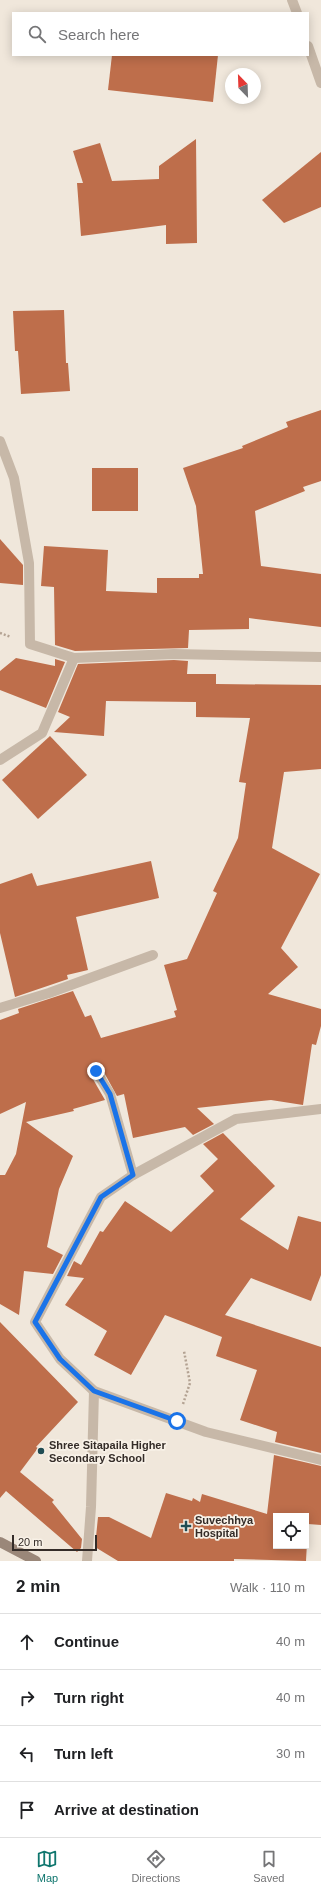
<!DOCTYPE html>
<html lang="en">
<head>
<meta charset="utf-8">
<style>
  :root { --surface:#fff; --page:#f2f2f2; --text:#202124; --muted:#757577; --line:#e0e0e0; --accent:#0f766e }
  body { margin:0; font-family:Helvetica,sans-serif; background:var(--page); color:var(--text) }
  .controls { position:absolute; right:12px; bottom:12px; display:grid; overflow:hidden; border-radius:0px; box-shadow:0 2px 10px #0003 }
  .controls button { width:36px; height:36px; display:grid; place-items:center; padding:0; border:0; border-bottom:1px solid var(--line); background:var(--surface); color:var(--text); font:20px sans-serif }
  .compass { position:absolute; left:225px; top:68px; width:36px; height:36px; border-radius:50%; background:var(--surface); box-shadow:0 2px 10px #0003; rotate:337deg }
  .scale { position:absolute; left:12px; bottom:10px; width:85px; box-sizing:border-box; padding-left:4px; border:2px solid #342c28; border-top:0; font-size:11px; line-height:14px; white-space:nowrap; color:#342c28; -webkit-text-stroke:3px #f8f1e7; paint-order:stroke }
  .stop { position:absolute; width:12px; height:12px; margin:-9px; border:3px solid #1a73e8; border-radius:50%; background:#fff }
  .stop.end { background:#1a73e8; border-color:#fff; box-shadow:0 1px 4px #0008 }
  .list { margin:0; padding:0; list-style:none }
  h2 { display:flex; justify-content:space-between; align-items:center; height:52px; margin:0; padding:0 16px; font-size:17px }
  h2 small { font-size:13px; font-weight:400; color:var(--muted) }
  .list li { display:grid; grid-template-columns:26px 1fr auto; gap:12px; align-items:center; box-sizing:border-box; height:56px; padding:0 16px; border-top:1px solid var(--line) }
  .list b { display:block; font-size:15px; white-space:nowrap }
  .list em { font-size:13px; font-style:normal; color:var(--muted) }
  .icon { flex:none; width:22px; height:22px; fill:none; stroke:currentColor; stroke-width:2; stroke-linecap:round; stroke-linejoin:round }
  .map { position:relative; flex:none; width:321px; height:1561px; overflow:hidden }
  .search { position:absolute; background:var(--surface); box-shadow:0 2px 10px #0003; left:12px; right:12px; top:12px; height:44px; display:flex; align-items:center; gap:10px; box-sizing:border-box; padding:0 14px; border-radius:0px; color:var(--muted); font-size:15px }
  .sheet { height:276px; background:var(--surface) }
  nav { display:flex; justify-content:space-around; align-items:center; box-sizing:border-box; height:56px; border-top:1px solid var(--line); background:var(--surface); font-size:11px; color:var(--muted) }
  nav a { display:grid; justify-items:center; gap:2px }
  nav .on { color:var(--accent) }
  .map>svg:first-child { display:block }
  .building { fill:#be6e4b; fill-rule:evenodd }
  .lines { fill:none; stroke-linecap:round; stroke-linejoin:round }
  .path { stroke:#b3a292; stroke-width:2.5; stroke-dasharray:2 2; stroke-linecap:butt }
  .street { stroke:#c7b8a8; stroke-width:10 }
  .secondary { stroke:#9a8779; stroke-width:10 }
  .route { stroke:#1a73e8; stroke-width:5 }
  .poi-dot { fill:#204c53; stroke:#f8f1e7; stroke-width:1.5 }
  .labels { text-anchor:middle; stroke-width:3.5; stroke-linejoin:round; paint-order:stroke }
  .poi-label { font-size:11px; font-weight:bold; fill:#342c28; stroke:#f8f1e7; text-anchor:start }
</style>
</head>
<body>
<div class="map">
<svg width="321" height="1561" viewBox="0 0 321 1561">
  <rect width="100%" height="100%" fill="#f0e7db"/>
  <!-- building -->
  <g class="building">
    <polygon points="112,55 218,55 213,102 108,90"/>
    <polygon points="196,139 197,243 166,244 166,225 81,236 77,183 83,183 73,151 100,143 112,181 159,179 159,166"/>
    <polygon points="321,152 321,207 284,223 262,200"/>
    <polygon points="64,310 66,363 68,363 70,391 21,394 18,351 15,351 13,311"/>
    <polygon points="321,410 321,481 303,487 305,491 255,511 261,566 321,574 321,627 249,618 249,629 189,630 188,648 75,651 55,645 54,587 41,586 44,546 108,550 106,591 157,593 157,578 199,578 199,574 203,574 196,506 183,468 243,448 242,446 288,427 286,422"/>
    <rect x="92" y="468" width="46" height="43"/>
    <polygon points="0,539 23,565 23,585 0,583"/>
    <polygon points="16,658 55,666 55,659 65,662 46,708 0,690 0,671"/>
    <polygon points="174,660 188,661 187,674 216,674 216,684 321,685 321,769 284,772 272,848 320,874 281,948 298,967 268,994 321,1009 321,1026 316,1045 312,1044 303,1105 271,1100 197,1108 214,1124 193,1135 185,1127 133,1138 124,1094 117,1096 101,1067 96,1065 92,1066 90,1071 90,1074 105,1100 73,1109 74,1111 26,1122 73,1156 59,1189 47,1247 63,1255 53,1274 24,1271 19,1315 0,1304 0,1175 5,1175 16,1154 26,1102 0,1114 0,1020 19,1013 18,1009 73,991 85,1017 91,1015 101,1038 176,1017 174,1011 177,1010 164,965 187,959 217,893 213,891 238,838 246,783 239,782 250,718 196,717 196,702 106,701 104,736 54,732 70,717 58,712 78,664"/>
    <polygon points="50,736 87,775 38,819 2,780"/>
    <polygon points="151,861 159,898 76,917 88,970 67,975 68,979 15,997 0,933 0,884 32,873 37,886"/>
    <polygon points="223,1133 275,1186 240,1219 288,1250 298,1216 321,1222 321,1275 311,1301 251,1278 225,1315 321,1347 321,1453 275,1442 277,1432 240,1420 257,1370 216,1356 222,1337 165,1315 131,1375 94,1355 107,1331 65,1305 84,1278 67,1276 74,1261 81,1265 100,1231 103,1232 125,1201 171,1232 214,1191 200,1176 218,1159 203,1144"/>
    <polygon points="0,1322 78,1402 36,1447 38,1448 20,1472 54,1500 52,1502 82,1539 81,1548 77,1552 6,1491 0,1498"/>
    <path d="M274,1455l47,11v59l-13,-1 -2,37 -72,-2v2h-116l-23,-14 3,-30h11l42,21 15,-45 26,8 1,-3 7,4 2,-8 65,20zM276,1516h30v30h-30z"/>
  </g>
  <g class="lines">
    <!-- path -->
    <g class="path">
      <polyline points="0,633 11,637"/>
      <polyline points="183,1404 190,1383 184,1351"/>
    </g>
    <!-- street -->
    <g class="street">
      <polyline points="292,0 297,13"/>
      <polyline points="308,46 321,83"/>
      <polyline points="0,441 14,478 29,563 30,644 74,658 174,654 321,657"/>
      <polyline points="0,760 42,733 74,658"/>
      <polyline points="0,1008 49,993 153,955"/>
      <polyline points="96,1071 110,1094 133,1175"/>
      <polyline points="321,1109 236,1119 133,1175 101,1197 35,1322 60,1359 94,1391 206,1432 321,1460"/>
      <polyline points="87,1561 91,1507 94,1391"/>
    </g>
    <!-- secondary -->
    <polyline class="secondary" points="0,1542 36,1561"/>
  </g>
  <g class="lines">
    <!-- route -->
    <polyline class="route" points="96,1071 110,1094 133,1175 101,1197 35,1322 60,1359 94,1391 177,1421"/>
  </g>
  <!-- markers -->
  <g class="poi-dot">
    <circle cx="41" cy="1451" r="4"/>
    <path d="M184 1520h4v4h4v4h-4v4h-4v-4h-4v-4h4z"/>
  </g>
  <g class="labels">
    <!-- poi labels -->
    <g class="poi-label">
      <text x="49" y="1449">Shree Sitapaila Higher<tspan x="49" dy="13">Secondary School</tspan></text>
      <text x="195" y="1524">Suvechhya<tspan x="195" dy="13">Hospital</tspan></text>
    </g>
  </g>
</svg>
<div class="controls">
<button><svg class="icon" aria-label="locate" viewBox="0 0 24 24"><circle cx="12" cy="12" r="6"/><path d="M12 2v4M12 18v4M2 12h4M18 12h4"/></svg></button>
</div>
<svg class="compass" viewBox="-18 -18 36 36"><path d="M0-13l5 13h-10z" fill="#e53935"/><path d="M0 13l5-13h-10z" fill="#757577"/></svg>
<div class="scale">20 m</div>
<div class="stop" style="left:177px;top:1421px"></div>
<div class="stop end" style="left:96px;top:1071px"></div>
<div class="search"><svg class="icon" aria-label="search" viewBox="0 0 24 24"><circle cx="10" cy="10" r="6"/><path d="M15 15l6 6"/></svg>Search here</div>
</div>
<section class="sheet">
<h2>2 min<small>Walk · 110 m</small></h2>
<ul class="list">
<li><svg class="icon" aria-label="ahead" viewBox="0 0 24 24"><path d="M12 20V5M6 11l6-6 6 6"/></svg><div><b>Continue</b></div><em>40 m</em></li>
<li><svg class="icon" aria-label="right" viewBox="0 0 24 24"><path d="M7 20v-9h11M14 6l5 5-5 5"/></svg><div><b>Turn right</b></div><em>40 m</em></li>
<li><svg class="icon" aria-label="left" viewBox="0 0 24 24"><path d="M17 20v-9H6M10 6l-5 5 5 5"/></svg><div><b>Turn left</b></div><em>30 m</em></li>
<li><svg class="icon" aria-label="arrive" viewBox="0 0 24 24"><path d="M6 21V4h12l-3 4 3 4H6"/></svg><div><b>Arrive at destination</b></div></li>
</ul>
</section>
<nav>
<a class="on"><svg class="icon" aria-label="map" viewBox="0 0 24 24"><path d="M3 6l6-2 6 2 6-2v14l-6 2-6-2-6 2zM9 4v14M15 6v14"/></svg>Map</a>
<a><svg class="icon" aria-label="directions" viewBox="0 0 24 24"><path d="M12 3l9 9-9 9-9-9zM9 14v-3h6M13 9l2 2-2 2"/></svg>Directions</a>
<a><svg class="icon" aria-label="saved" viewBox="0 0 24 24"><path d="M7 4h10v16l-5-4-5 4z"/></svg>Saved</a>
</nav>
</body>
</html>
